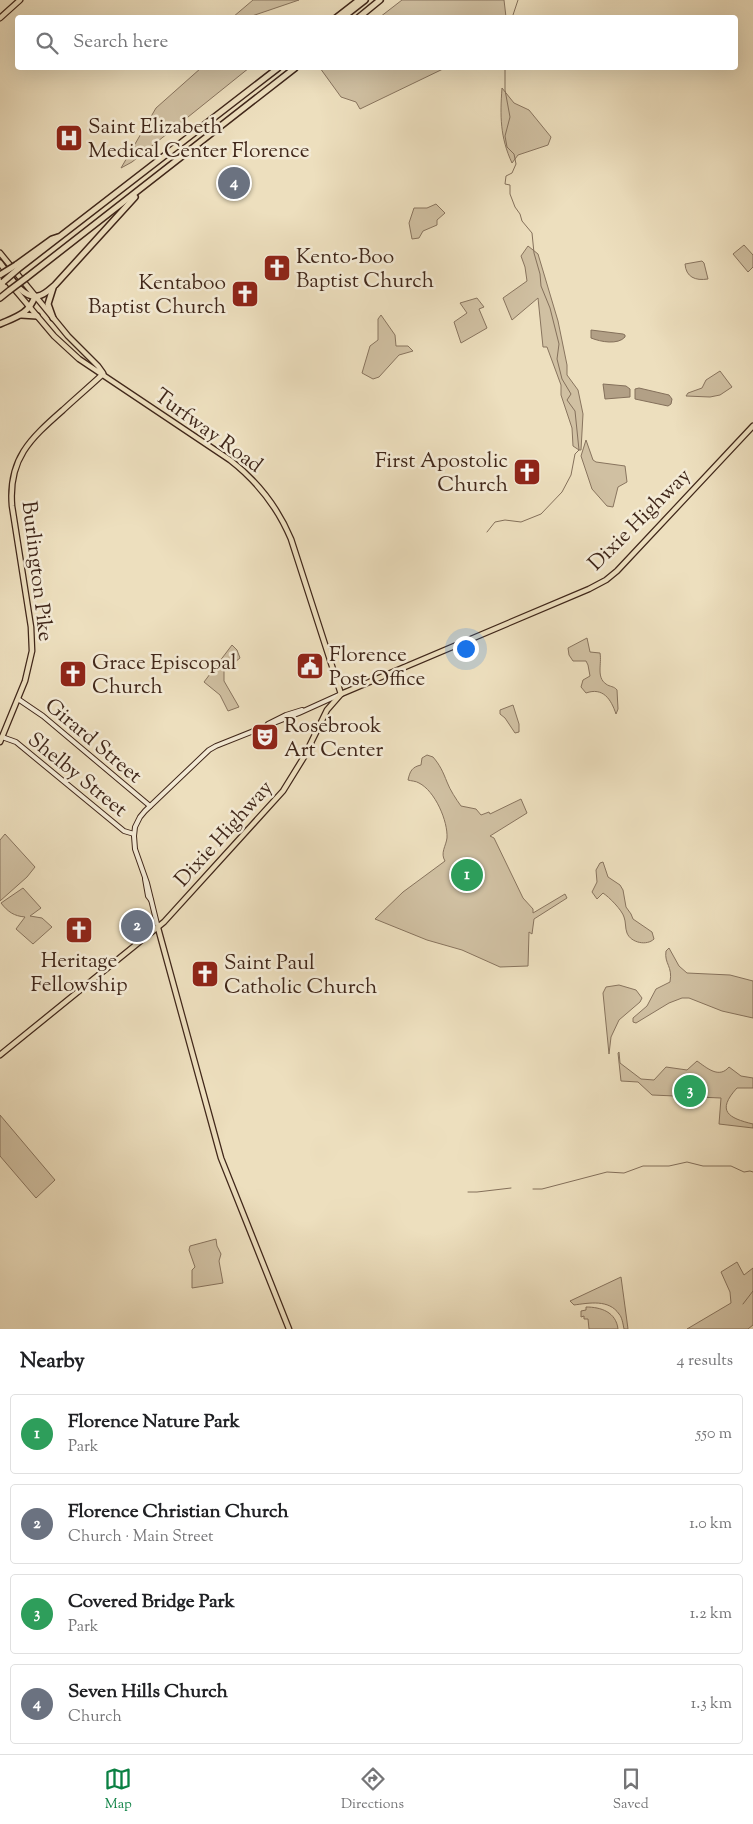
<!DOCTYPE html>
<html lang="en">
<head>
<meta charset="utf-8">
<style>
  :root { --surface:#fff; --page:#f6f6f6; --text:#202124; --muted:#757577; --line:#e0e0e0; --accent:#0b8043 }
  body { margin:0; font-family:"Sorts Mill Goudy",serif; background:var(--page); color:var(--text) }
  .you { position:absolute; left:465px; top:648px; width:18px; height:18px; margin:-12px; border:4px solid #fff; border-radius:50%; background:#1a73e8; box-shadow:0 0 0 8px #1a73e833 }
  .badge { display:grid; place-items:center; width:32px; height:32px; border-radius:50%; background:var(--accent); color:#fff; font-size:16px; font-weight:700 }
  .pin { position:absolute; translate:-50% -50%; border:2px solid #fff; box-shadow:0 1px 5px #0006 }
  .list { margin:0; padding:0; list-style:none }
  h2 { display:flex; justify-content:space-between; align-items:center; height:65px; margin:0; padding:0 20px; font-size:21px }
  h2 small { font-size:16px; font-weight:400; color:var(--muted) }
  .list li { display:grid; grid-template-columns:32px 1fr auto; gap:15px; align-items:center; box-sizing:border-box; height:80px; margin:0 10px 10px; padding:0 10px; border:1px solid var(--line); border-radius:5px }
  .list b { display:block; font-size:19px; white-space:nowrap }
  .list p { margin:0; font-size:16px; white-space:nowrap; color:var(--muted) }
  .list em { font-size:16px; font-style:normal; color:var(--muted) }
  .icon { flex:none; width:28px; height:28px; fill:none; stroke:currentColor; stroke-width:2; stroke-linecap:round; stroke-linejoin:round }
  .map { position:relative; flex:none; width:753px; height:1329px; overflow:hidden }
  .search { position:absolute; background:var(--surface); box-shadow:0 5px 20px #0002; left:15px; right:15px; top:15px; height:55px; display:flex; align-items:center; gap:12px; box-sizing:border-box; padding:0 18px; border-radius:5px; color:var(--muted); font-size:19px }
  .sheet { height:425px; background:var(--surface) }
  nav { display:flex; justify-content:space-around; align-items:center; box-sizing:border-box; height:70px; border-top:1px solid var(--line); background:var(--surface); font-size:14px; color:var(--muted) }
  nav a { display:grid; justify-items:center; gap:2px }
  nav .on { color:var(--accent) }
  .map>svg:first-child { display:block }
  .green { fill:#d0c0a2; stroke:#88745e }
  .water { fill:#b2a086; stroke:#84705b }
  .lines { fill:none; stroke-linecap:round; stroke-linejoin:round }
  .stream { stroke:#84705b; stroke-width:1 }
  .secondary-casing { stroke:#40271a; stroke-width:6 }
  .primary-casing { stroke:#40271a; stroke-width:7 }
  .highway-casing { stroke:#40271a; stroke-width:8 }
  .secondary { stroke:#f3ead5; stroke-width:4 }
  .primary { stroke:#eddfbe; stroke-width:4.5 }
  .highway { stroke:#eddfbe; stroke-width:5 }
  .highway-bridge-casing { stroke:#40271a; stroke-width:8; stroke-linecap:butt }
  .highway-bridge { stroke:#eddfbe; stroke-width:5 }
  .labels { text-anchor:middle; stroke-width:5; stroke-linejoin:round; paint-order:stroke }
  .poi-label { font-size:21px; fill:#40271a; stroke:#f3ead5; text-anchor:start }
  .street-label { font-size:21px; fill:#40271a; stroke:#f3ead5 }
</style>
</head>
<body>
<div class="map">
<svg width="753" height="1329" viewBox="0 0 753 1329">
  <rect width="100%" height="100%" fill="#eddfbe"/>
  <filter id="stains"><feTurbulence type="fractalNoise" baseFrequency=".004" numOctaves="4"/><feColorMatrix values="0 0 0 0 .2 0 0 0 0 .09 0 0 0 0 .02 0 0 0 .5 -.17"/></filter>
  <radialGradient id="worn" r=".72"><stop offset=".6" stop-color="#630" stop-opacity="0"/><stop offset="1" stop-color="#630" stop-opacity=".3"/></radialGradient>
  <!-- green -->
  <g class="green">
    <polygon points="253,0 299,0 249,17 233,17"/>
    <polygon points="402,0 504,0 506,17 380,17"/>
    <polygon points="201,68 249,68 132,162 121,168 156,108"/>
    <polygon points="320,68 445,68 360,109 356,102 341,97"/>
    <path d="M502,88l12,15 15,7 22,27 -3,8 -30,10 -6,8c-12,-26 -12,-47 -10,-75z"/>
    <polygon points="436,204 445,213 437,220 437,225 423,231 419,238 412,239 409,223 414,208 427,208"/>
    <polygon points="744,245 753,255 753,267 748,272 733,254"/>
    <polygon points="528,246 538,254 558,321 567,365 567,375 578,390 583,414 581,450 579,450 573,446 572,428 561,395 561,385 547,347 543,347 538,298 512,320 503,298 527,281 525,267 521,256"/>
    <path d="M702,261l2,2 4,16c-13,2 -22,-2 -23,-15z"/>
    <polygon points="477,298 484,307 479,309 487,328 461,343 454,322 467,313 460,303"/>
    <polygon points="381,315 395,335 396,346 408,346 413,351 399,355 379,377 373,379 362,373 370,346 378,340 378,319"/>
    <polygon points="720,371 732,387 720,395 710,397 686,396 688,393 702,388 706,380"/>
    <polygon points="586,440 593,460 596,462 625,466 627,482 618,487 613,507 607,506 592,489 581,456"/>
    <path d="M587,638l3,14 10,1c2,11 -4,24 6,31 4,3 8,2 11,6l1,19 -2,5c-5,-15 -13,-27 -30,-21l-5,-6 2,-7 7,-4 -2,-11 -2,-4h-13l-4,-6 -1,-7z"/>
    <polygon points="232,645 237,650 240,658 224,671 224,681 239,707 228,711 220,695 204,682"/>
    <polygon points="513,705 519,724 519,732 515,733 505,718 500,714 500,710"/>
    <path d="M427,755l6,2c7,8 10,15 14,25 3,8 9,17 14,24l15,3 5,6 8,-3 1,2 31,-15 6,14 -37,23 4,2 29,60 10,11v4l32,-19 2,4 -33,21 -2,15 -3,-2 -1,34 -28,1 -38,-17 -35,-10 -52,-21 28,-27 42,-31c-5,-8 1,-15 2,-23 1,-17 -12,-47 -28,-55 -3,-2 -8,-2 -11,-3 2,-9 4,-13 13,-15l1,-7z"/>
    <polygon points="5,834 35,867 27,877 0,901 0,840"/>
    <path d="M603,862l5,15 12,8 3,5 3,17 5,7 2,5 19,13 2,7c-7,7 -23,4 -27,-6 -2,-5 -1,-11 -3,-16 -2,-7 -15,-20 -21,-24l-6,6 -5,-7 5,-10 -1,-12 4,-7z"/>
    <path d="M23,888l18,20 -11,8 12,2 10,9 -19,17 -17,-15 9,-12c-11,-1 -17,-5 -24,-14z"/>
    <path d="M669,948l10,18 8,7 43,2 23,6v37l-31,-7 -33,-13h-7l-13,5 -33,20 -3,-1v-4l14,-12 9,-17 14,-7c3,-16 -6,-18 -4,-31z"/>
    <polygon points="619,985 636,990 642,998 640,1002 619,1020 611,1037 609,1054 603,993 606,987"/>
    <path d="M619,1052l1,11 21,16 13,1 12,-13 21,3 10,-9c10,7 22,18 32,6l12,9 12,2v10h-16c-21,23 -9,30 16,36v4l-34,-4 2,-26 -69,-3 -14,-13 -17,-1 -3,-28z"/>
    <polygon points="0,1115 55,1180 36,1198 0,1156"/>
    <polygon points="216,1239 217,1246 221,1254 219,1261 223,1283 192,1288 192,1270 195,1267 189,1250 190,1246"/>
    <polygon points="737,1262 744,1275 753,1268 753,1325 748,1329 687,1329 731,1303 730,1292 721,1272"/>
    <path d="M621,1277l7,52h-4c-1,-5 -2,-12 -5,-15 -10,-15 -30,-11 -45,-9l-4,-4z"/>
    <path d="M586,1307c15,0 30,5 32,22h-29l-1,-10h-4v-3l-3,1v-6l5,-1z"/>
  </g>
  <!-- water -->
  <g class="water">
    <path d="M591,330l32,4 2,1v2c-7,8 -24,5 -34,1z"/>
    <polygon points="603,384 626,386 630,389 630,397 605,399"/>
    <polygon points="639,388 669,395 672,399 671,404 668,406 635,399 635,389"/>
  </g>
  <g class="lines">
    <!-- stream -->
    <g class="stream">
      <polyline points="512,18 518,0"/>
      <polyline points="487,532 495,522 505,520 521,522 541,514 562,492 571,475 575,454 579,450 575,411 567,400 571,394 562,379 557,359 559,344 550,308 541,286 540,274 534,253 532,233 522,221 520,214 515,207 510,194 510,185 505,184 506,176 512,173 516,164 514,154 507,147 505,136 510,117 505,90 505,68"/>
      <polyline points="533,1189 542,1189 607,1172 624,1173 643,1166 669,1166 687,1162 703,1166 731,1166 744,1172 750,1171 753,1172"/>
      <polyline points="468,1192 477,1192 511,1188"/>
      <polyline points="743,1304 753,1291"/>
    </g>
    <!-- secondary casing -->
    <g class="secondary-casing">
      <g id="secondary">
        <polyline points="18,699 43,716 150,806"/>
        <polyline points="268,724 286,715 302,710"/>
        <polyline points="2,737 16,742 124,831 134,834"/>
        <polyline points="145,879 148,896 151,900"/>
        <polyline points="158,928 147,883 135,849 134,836 135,827 140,817 145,811 209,750 216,746 299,713 341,694"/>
      </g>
    </g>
    <!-- primary casing -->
    <g class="primary-casing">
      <g id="primary">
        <polyline points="0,18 20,0"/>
        <polyline points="0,253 68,336 98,366 103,373"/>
        <path d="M0,272l54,64 25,23 151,101c27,21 48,48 61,79l50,155"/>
        <path d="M0,742l25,-61 7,-30 -1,-24 -19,-121c-4,-47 18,-67 51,-96 13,-12 27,-24 40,-36"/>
        <polyline points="158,928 221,1158 289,1329"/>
        <polyline points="0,1055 164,922 283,791 304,757 327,710 341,694 589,589 606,580 617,571 753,426"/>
      </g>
    </g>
    <!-- highway casing -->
    <g class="highway-casing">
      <g id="highway">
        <polyline points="336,18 359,0"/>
        <polyline points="342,18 365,0"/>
        <polyline points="358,18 380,0"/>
        <path d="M0,263c9,11 21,36 38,33 7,-1 12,-7 17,-11l80,-88"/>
        <polyline points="16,265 52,239 58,237"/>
        <polyline points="18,269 278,68"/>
        <polyline points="26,278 295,68"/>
        <polyline points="0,298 10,290"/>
        <polyline points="21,315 37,316"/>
        <polyline points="53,318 48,304 53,288"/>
        <path d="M0,324c16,-7 29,-10 35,-28"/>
      </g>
    </g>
    <!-- secondary -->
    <use href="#secondary" class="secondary"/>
    <!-- primary -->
    <use href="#primary" class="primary"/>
    <!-- highway -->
    <use href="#highway" class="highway"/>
    <!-- highway-bridge casing -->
    <g class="highway-bridge-casing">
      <g id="highway-bridge">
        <polyline points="0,275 16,265"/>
        <polyline points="3,282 18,269"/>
        <polyline points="10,290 26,278"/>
      </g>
    </g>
    <!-- highway-bridge -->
    <use href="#highway-bridge" class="highway-bridge"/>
  </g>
  <!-- icons -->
  <defs>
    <g id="hospital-square" transform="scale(1.4375)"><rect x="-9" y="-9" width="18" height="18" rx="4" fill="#8f2418" stroke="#f3ead5"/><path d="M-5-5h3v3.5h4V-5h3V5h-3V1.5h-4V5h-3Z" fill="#fff"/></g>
    <g id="church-square" transform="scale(1.4375)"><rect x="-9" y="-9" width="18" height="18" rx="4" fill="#8f2418" stroke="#f3ead5"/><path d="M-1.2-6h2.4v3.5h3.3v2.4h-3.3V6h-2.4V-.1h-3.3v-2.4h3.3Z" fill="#fff"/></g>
    <g id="civic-square" transform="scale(1.4375)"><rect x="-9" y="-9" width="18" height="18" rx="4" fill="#8f2418" stroke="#f3ead5"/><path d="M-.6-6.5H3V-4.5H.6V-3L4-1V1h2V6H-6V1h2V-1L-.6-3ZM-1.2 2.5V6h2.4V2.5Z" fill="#fff"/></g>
    <g id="theatre-square" transform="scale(1.4375)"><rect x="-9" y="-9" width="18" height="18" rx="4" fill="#8f2418" stroke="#f3ead5"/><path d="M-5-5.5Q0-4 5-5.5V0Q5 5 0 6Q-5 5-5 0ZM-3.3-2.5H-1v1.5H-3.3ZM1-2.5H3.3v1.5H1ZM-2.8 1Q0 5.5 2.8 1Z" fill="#fff"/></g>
  </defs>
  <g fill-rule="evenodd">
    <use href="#hospital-square" x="69" y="138"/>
    <use href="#church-square" x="277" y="268"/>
    <use href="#church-square" x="245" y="294"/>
    <use href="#church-square" x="527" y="472"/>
    <use href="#civic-square" x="310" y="666"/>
    <use href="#church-square" x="73" y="674"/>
    <use href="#theatre-square" x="265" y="737"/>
    <use href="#church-square" x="79" y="930"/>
    <use href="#church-square" x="205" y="974"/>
  </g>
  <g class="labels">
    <!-- poi labels -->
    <g class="poi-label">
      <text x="88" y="133">Saint Elizabeth<tspan x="88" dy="24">Medical Center Florence</tspan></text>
      <text x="296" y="263">Kento-Boo<tspan x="296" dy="24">Baptist Church</tspan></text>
      <text x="226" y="289" text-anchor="end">Kentaboo<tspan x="226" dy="24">Baptist Church</tspan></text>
      <text x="508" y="467" text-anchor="end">First Apostolic<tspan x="508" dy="24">Church</tspan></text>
      <text x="329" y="661">Florence<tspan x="329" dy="24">Post Office</tspan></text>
      <text x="92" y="669">Grace Episcopal<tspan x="92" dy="24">Church</tspan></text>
      <text x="284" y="732">Rosebrook<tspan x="284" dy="24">Art Center</tspan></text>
      <text x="79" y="967" text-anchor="middle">Heritage<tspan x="79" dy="24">Fellowship</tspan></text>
      <text x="224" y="969">Saint Paul<tspan x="224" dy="24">Catholic Church</tspan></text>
    </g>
    <!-- street labels -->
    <g class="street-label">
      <text transform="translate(209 430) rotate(36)" y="7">Turfway Road</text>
      <text transform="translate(639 519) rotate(-45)" y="7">Dixie Highway</text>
      <text transform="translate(38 571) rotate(83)" y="7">Burlington Pike</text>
      <text transform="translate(94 740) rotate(40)" y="7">Girard Street</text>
      <text transform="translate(78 774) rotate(39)" y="7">Shelby Street</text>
      <text transform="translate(223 833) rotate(-48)" y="7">Dixie Highway</text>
    </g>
  </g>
  <rect width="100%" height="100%" filter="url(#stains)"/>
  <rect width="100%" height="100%" fill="url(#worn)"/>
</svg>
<div class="you"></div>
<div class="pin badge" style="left:467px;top:875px;background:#2e9e5b">1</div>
<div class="pin badge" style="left:137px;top:926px;background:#6b7280">2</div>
<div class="pin badge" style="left:690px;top:1091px;background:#2e9e5b">3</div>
<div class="pin badge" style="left:234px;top:183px;background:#6b7280">4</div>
<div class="search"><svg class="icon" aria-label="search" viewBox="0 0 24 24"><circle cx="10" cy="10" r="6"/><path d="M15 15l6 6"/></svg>Search here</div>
</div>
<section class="sheet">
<h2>Nearby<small>4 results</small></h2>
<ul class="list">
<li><span class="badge" style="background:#2e9e5b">1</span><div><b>Florence Nature Park</b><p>Park</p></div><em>550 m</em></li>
<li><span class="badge" style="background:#6b7280">2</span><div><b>Florence Christian Church</b><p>Church · Main Street</p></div><em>1.0 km</em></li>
<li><span class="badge" style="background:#2e9e5b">3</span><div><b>Covered Bridge Park</b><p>Park</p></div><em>1.2 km</em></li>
<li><span class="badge" style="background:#6b7280">4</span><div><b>Seven Hills Church</b><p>Church</p></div><em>1.3 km</em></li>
</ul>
</section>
<nav>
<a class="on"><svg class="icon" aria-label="map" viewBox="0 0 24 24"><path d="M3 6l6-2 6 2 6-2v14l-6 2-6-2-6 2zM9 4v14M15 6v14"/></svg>Map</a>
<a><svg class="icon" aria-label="directions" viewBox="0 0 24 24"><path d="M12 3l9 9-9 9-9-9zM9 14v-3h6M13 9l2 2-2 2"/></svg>Directions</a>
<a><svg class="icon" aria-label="saved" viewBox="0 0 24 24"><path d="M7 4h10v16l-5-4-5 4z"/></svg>Saved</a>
</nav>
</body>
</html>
